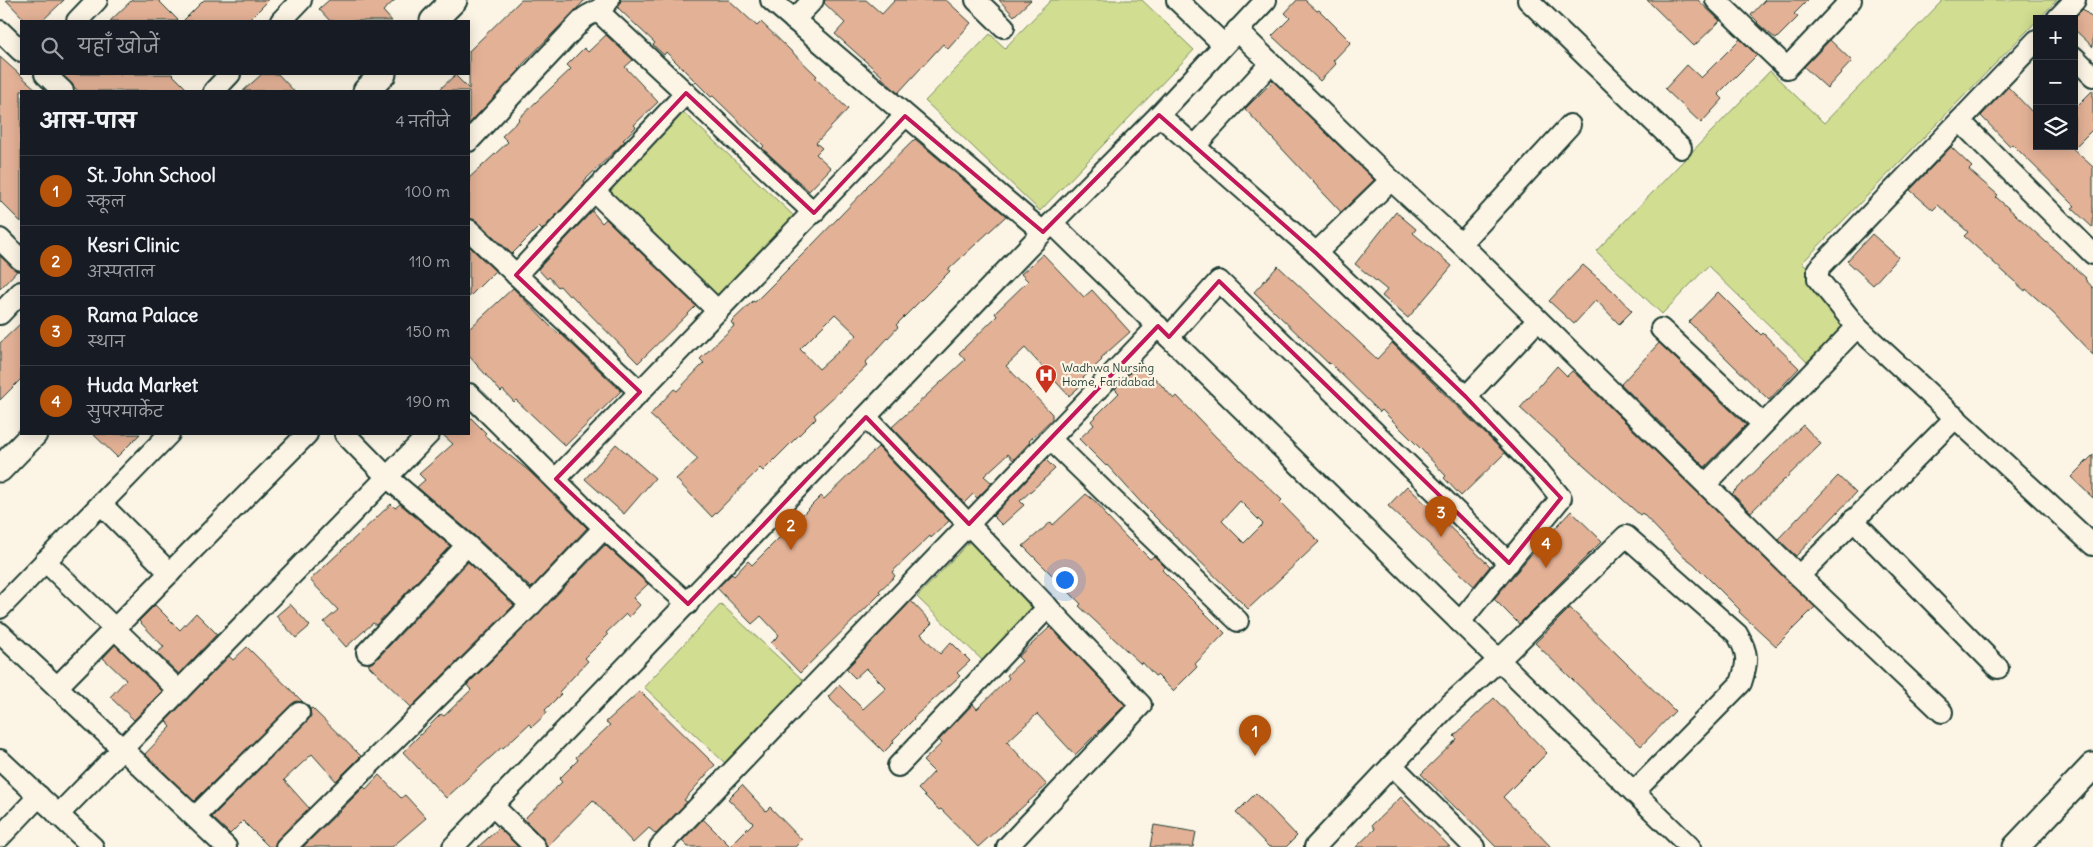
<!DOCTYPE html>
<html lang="hi">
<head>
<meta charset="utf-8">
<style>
  :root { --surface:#171b24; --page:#20242c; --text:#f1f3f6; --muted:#9ea1a6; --line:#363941; --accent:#b45309 }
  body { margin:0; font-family:Delius,"Playpen Sans Deva",sans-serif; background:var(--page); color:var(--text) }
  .controls { position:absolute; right:15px; top:15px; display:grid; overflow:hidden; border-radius:0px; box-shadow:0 2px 12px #0003 }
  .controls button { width:45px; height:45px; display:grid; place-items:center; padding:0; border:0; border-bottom:1px solid var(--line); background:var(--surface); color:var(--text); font:25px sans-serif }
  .you { position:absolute; left:1064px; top:579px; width:18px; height:18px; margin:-12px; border:4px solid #fff; border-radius:50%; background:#1a73e8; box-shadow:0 0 0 8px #1a73e833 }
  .badge { display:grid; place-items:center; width:32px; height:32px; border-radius:50%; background:var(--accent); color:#fff; font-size:16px; font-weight:700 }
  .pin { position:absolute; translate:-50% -41px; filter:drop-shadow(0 1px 2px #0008) }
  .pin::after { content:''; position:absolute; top:26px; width:18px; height:15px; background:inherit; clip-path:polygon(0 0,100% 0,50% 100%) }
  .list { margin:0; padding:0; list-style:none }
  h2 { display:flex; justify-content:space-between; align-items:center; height:65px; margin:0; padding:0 20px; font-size:21px }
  h2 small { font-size:16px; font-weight:400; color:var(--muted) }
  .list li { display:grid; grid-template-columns:32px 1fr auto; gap:15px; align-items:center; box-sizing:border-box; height:70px; padding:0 20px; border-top:1px solid var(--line) }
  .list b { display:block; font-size:19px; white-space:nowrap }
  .list p { margin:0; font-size:16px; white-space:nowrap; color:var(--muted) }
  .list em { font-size:16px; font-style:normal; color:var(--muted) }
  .icon { flex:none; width:28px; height:28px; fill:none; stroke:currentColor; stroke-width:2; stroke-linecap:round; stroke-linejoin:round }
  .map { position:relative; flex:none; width:2093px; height:847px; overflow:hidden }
  .search { position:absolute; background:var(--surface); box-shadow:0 2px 12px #0003; left:20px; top:20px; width:450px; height:55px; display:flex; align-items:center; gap:12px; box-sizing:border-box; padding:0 18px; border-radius:0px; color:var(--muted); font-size:19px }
  .panel { position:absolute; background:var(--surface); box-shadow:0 2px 12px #0003; left:20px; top:90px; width:450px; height:345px; border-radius:0px }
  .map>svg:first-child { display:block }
  .green { fill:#d1dd90; stroke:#788d62 }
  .building { fill:#e3b196; stroke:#1f3d34; fill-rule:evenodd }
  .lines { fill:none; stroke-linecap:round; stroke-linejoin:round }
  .minor-casing { stroke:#1f3d34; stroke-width:24 }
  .tertiary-casing { stroke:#1f3d34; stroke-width:29 }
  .minor { stroke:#fcf5e5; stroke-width:20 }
  .tertiary { stroke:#fcf5e5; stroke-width:25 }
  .marked { fill:none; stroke:#c2185b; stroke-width:4; stroke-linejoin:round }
  .labels { text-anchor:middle; stroke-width:4.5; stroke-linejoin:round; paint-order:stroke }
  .poi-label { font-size:12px; fill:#1f3d34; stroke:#fcf5e5; text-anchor:start }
</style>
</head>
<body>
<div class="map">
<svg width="2093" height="847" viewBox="0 0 2093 847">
  <rect width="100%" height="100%" fill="#fcf5e5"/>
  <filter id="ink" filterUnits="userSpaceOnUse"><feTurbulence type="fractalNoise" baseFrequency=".02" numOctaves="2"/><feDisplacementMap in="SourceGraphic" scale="10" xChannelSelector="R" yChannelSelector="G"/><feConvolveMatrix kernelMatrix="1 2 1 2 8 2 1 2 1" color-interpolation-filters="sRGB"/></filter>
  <g filter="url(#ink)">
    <!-- green -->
    <g class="green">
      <polygon points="1051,0 1142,0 1194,50 1040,211 925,101 990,34 1005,48"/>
      <polygon points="1943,0 2057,0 1802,263 1855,315 1808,363 1708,266 1662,314 1596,251 1770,71 1824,123"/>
      <polygon points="683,112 794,216 719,296 608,193"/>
      <polygon points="973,538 1040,602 984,662 917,597"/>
      <polygon points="721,604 804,681 726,764 644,687"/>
    </g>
    <!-- building -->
    <g class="building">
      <polygon points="6,0 64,0 42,21 26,21"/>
      <polygon points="132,0 158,0 179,21 110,21"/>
      <polygon points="204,0 269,0 248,21 183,21"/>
      <polygon points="329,0 395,0 383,11 392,21 330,21 319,9"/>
      <polygon points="521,0 585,0 519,68 520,70 469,124 469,91 438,91 455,75 469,89 469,51"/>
      <polygon points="621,0 729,0 757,26 761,22 817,76 815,78 848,109 816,143 822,148 816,154 831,168 809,191 762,148 764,146 713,96 711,97 666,52 664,55 653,45 655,43 618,8"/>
      <polygon points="825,0 866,0 882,14 895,0 946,0 971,23 948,49 943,44 898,93 881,77 882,76 835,34 845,23 824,3"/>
      <polygon points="999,0 1031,0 1014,16"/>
      <polygon points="1297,0 1305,0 1317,11 1319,10 1351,42 1333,61 1336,64 1320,81 1272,36 1290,18 1285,13"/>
      <polygon points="1647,0 1698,0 1720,21 1694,46"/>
      <polygon points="1765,0 1808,0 1794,14 1798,17 1776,39 1757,23 1758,22 1751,15"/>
      <polygon points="2083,9 2093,19 2093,47 2074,29 2074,18"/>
      <polygon points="606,35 633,60 625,67 658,102 634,125 636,127 623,140 625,141 584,181 585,184 542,230 539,227 512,254 477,221 469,218 469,178 508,142 502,136 519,120 518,119 571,69 567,65 584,48 588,52"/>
      <polygon points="1740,39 1757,55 1718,94 1723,99 1701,123 1665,89 1687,65 1701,78"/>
      <polygon points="1830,40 1852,61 1827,88 1804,67"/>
      <polygon points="0,57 38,91 21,91 21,222 0,201"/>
      <polygon points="62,74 172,74 189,91 78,91"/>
      <polygon points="262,74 278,74 294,91 243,91"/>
      <polygon points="1273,81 1374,180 1341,212 1245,109"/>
      <polygon points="2008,87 2037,117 2037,146 2070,146 2093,167 2093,228 2072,208 2075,206 2012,144 2010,146 1981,116"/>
      <polygon points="2093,90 2093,129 2074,148 2074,109"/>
      <path d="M915,139l91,77 -58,54 2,1 -54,54 2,2 -33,36 2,3 -53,49 2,3 -53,53 -3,-3 -48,49 -36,-38 22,-20 -48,-44 24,-26 3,2 27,-28 -4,-4 34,-33 -3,-4 22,-21 2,1 58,-58 54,-56 -1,-1zM835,314l22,21 -38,34 -19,-20z"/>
      <polygon points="1951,147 1972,167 1969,170 1998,195 1996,197 2086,278 2085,279 2093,288 2093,355 2053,313 2026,289 2025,291 1964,236 1968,232 1938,205 1933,210 1910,190"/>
      <polygon points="592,211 602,223 606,219 696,306 638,363 571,295 569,296 560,286 558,287 549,277 547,279 538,269"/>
      <polygon points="1396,212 1416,229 1413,233 1452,266 1408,318 1382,296 1387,290 1355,264"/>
      <polygon points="1872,234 1898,257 1873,285 1847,261"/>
      <polygon points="469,246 495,271 469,297"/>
      <polygon points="1043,254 1084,297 1092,290 1130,332 1101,358 1102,360 1083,378 1086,381 1069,396 1025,348 1006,366 1052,414 1052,419 1029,441 1030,442 1013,460 1008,454 984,476 992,483 977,498 973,494 964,503 892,427 965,360 959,353 997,316 995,313 1028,281 1021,274"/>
      <polygon points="0,256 17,271 0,289"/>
      <polygon points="1583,265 1613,291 1632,311 1619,324 1596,300 1574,324 1549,301"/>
      <polygon points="1278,266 1377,359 1392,343 1505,453 1461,496 1444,478 1446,476 1422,450 1382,410 1380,412 1330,363 1329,364 1254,292"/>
      <polygon points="513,288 550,326 559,334 560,333 621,391 565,446 516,400 514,402 503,390 501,392 469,356 469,329"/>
      <polygon points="1718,292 1761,335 1763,333 1799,368 1769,400 1689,322"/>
      <polygon points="21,323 21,379 0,400 0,343"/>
      <polygon points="1659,343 1746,425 1705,467 1621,384"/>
      <path d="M1140,362l34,37 3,-3 39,41 66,63 -2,2 39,40 -71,67 -103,-102 -38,-42 -1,1 -27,-27 15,-14 -3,-4 28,-28 -4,-4zM1240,501l23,23 -19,19 -22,-22z"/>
      <polygon points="1557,366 1567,376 1572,371 1580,378 1815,607 1776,646 1739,612 1740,610 1694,564 1681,554 1642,513 1640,515 1520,408"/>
      <polygon points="469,416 486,433 484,435 529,471 587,528 531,588 475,536 417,487 425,480 419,474 453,444 442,434 469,434"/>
      <polygon points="1803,425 1821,444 1751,512 1732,494"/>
      <polygon points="93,434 140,434 117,457"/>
      <polygon points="616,444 655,478 624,514 585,479"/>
      <polygon points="878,447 949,521 931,538 930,536 892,572 895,576 879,591 881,593 800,673 771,643 779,635 761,616 752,624 717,588 732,574 734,576 748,561 752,565 821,496 824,499"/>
      <polygon points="2093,455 2093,498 2071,477"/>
      <polygon points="1046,460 1055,469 1020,501 1024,505 1002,525 993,516"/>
      <polygon points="1838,476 1856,493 1796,556 1778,539"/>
      <polygon points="1407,486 1490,566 1474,586 1388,506"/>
      <polygon points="1086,494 1096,502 1105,512 1104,514 1130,541 1131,540 1150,559 1154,556 1165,567 1162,570 1225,633 1195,664 1197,667 1173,691 1157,675 1155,676 1142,662 1141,664 1079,606 1081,604 1023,546 1051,522 1053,525"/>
      <polygon points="391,504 395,508 400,504 450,546 376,625 373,623 346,647 324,622 338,610 310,580"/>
      <polygon points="1571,511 1602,541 1519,624 1494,599 1534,551"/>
      <polygon points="605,545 648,584 633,598 640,605 629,617 626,614 606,633 608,635 585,658 588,661 559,692 561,694 545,710 547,713 532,727 529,724 503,748 502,747 446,798 403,752 441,714 444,716 471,690 467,685 539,613"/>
      <polygon points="468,562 514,605 411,707 368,665 376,660"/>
      <polygon points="911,601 932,623 921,634 940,654 951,642 970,661 957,673 960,676 913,718 914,719 893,740 894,742 884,752 828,697 839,685 863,709 886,688 866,668 855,678 846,669"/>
      <polygon points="290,604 310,626 296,638 276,616"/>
      <polygon points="155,605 180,630 196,613 217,634 179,674 157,653 164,647 139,621"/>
      <polygon points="1570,608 1675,711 1641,746 1535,643"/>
      <polygon points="1050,627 1125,705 1075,755 1037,714 1007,742 1047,785 978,847 941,809 939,810 918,789 934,772 923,761 942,743 939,740 973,704 977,709 1009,678 1007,675 1022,661 1018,657"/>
      <polygon points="115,645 162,691 134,720 110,697 126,680 103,658"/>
      <polygon points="247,647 303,702 296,701 291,705 194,801 145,754 171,727 166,721 229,656 233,660"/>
      <polygon points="640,691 715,765 684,800 687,802 656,834 649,828 633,843 593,800 547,847 543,838 524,819 562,782 559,779 578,760 576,757 610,725 606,722"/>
      <polygon points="1494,698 1547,753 1503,797 1551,847 1496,847 1459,809 1458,810 1421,774 1457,739 1454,736"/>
      <polygon points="312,708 361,756 336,781 312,754 284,780 309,808 278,839 274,847 269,847 243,821 230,834 212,817 307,721 311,716 310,709"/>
      <polygon points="379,775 401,798 405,795 426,818 392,847 303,847 364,787 366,789"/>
      <polygon points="742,785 766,811 770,807 802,840 795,847 688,847 682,841 703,819 730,846 753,823 728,799"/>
      <polygon points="1256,793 1297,836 1286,847 1269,847 1236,813"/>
      <polygon points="1401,797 1450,847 1356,847 1375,829 1372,825"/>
      <polygon points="1154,825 1196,832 1193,847 1150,847"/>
      <polygon points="499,828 518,847 478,847"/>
    </g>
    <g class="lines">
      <!-- minor casing -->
      <g class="minor-casing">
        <g id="minor">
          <polyline points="771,0 1043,232"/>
          <polyline points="976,0 1004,27"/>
          <polyline points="1177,0 1223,44"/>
          <polyline points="1528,0 1681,148"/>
          <polyline points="1716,0 1787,68 1851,0"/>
          <polyline points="599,12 814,213"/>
          <polyline points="2057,19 2075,0"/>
          <polyline points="794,20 813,0"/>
          <polyline points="77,21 97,0"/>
          <polyline points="281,21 301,0"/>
          <polyline points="1237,30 1391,180 1461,244 1799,576 1942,712"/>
          <polyline points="0,31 21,51"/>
          <polyline points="2037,40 1818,269 1818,279 1857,327 2093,545"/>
          <polyline points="2074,57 2093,76"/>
          <polyline points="45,74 63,91"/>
          <polyline points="214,91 230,74"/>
          <polyline points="1159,115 1316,253"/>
          <polyline points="1960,121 2093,254"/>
          <path d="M469,141l115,-123c12,-8 14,-5 25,-18"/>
          <polyline points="1195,146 1271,63"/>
          <polyline points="1391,180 1316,253 1466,397 1539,471 1561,498 1460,622"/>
          <polyline points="594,191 718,311"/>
          <polyline points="1052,223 1690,847"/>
          <polyline points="469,230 640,392"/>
          <polyline points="0,239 21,260"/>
          <polyline points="1461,244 1570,125"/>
          <polyline points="516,275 686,93"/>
          <polyline points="0,314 21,292"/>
          <polyline points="1661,329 1763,424"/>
          <polyline points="1169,337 1219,281 1509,563"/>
          <polyline points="469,394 604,528 688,604"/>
          <polyline points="1466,397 1537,321"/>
          <polyline points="866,417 1141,705 1007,847"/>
          <polyline points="345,434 387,477 467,545 531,605"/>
          <polyline points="1050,439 1238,621"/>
          <polyline points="556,479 905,116"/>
          <polyline points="1706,484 1857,327"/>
          <polyline points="101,504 170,573"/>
          <polyline points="1853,520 1998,668"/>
          <polyline points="45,561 179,691"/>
          <polyline points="1799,576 1956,417"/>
          <polyline points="0,608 169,434"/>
          <polyline points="0,633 226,847"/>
          <polyline points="367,652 467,545"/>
          <polyline points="57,687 307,434"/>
          <polyline points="0,760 93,847"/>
          <polyline points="1392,765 1474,847"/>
          <polyline points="898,766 1048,607"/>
          <polyline points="493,806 535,847"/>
          <polyline points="58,815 429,434"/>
          <polyline points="195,817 299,713"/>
          <polyline points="0,837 39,796"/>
          <polyline points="286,847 531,605 604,528"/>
          <polyline points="453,847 1043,232 1159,115 1266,0"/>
          <polyline points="660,847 1158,326"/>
          <path d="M1315,847l129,-137 54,-49 128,-125 111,98c12,20 11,28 4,49l-107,109"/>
        </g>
      </g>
      <!-- tertiary casing -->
      <g class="tertiary-casing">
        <g id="tertiary">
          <polyline points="433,21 454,0"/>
          <polyline points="366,91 383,74"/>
          <polyline points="0,469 34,434"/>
          <polyline points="2016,847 2093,766"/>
        </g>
      </g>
      <!-- minor -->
      <use href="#minor" class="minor"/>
      <!-- tertiary -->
      <use href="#tertiary" class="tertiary"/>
    </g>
  </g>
  <!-- marked area -->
  <path class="marked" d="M686,93l128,120 91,-97 138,116 116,-117 157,138 150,144 95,101 -52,65 -290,-282 -50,56 -11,-11 -189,198 -103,-107 -178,187 -132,-125 84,-87 -124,-117z"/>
  <!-- icons -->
  <defs>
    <g id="hospital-pin" transform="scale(1.125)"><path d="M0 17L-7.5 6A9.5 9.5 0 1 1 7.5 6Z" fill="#c8321e" stroke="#fcf5e5"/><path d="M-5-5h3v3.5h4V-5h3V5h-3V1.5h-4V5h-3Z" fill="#fff"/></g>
  </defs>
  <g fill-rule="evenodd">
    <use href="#hospital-pin" x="1046" y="375"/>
  </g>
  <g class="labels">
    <!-- poi labels -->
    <g class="poi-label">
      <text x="1062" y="372">Wadhwa Nursing<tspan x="1062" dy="14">Home, Faridabad</tspan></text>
    </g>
  </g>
</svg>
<div class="controls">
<button>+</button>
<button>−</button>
<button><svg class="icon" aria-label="layers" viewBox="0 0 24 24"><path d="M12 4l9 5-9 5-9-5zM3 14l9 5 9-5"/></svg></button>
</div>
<div class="you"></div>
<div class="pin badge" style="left:1255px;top:756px">1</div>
<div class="pin badge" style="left:791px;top:550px">2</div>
<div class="pin badge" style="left:1441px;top:537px">3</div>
<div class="pin badge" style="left:1546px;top:568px">4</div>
<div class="search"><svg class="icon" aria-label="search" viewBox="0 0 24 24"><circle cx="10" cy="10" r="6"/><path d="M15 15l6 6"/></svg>यहाँ खोजें</div>
<section class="panel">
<h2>आस-पास<small>4 नतीजे</small></h2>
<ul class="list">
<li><span class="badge">1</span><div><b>St. John School</b><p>स्कूल</p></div><em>100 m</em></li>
<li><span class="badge">2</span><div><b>Kesri Clinic</b><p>अस्पताल</p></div><em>110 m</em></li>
<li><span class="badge">3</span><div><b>Rama Palace</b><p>स्थान</p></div><em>150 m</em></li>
<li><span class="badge">4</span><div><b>Huda Market</b><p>सुपरमार्केट</p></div><em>190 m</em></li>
</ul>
</section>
</div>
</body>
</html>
